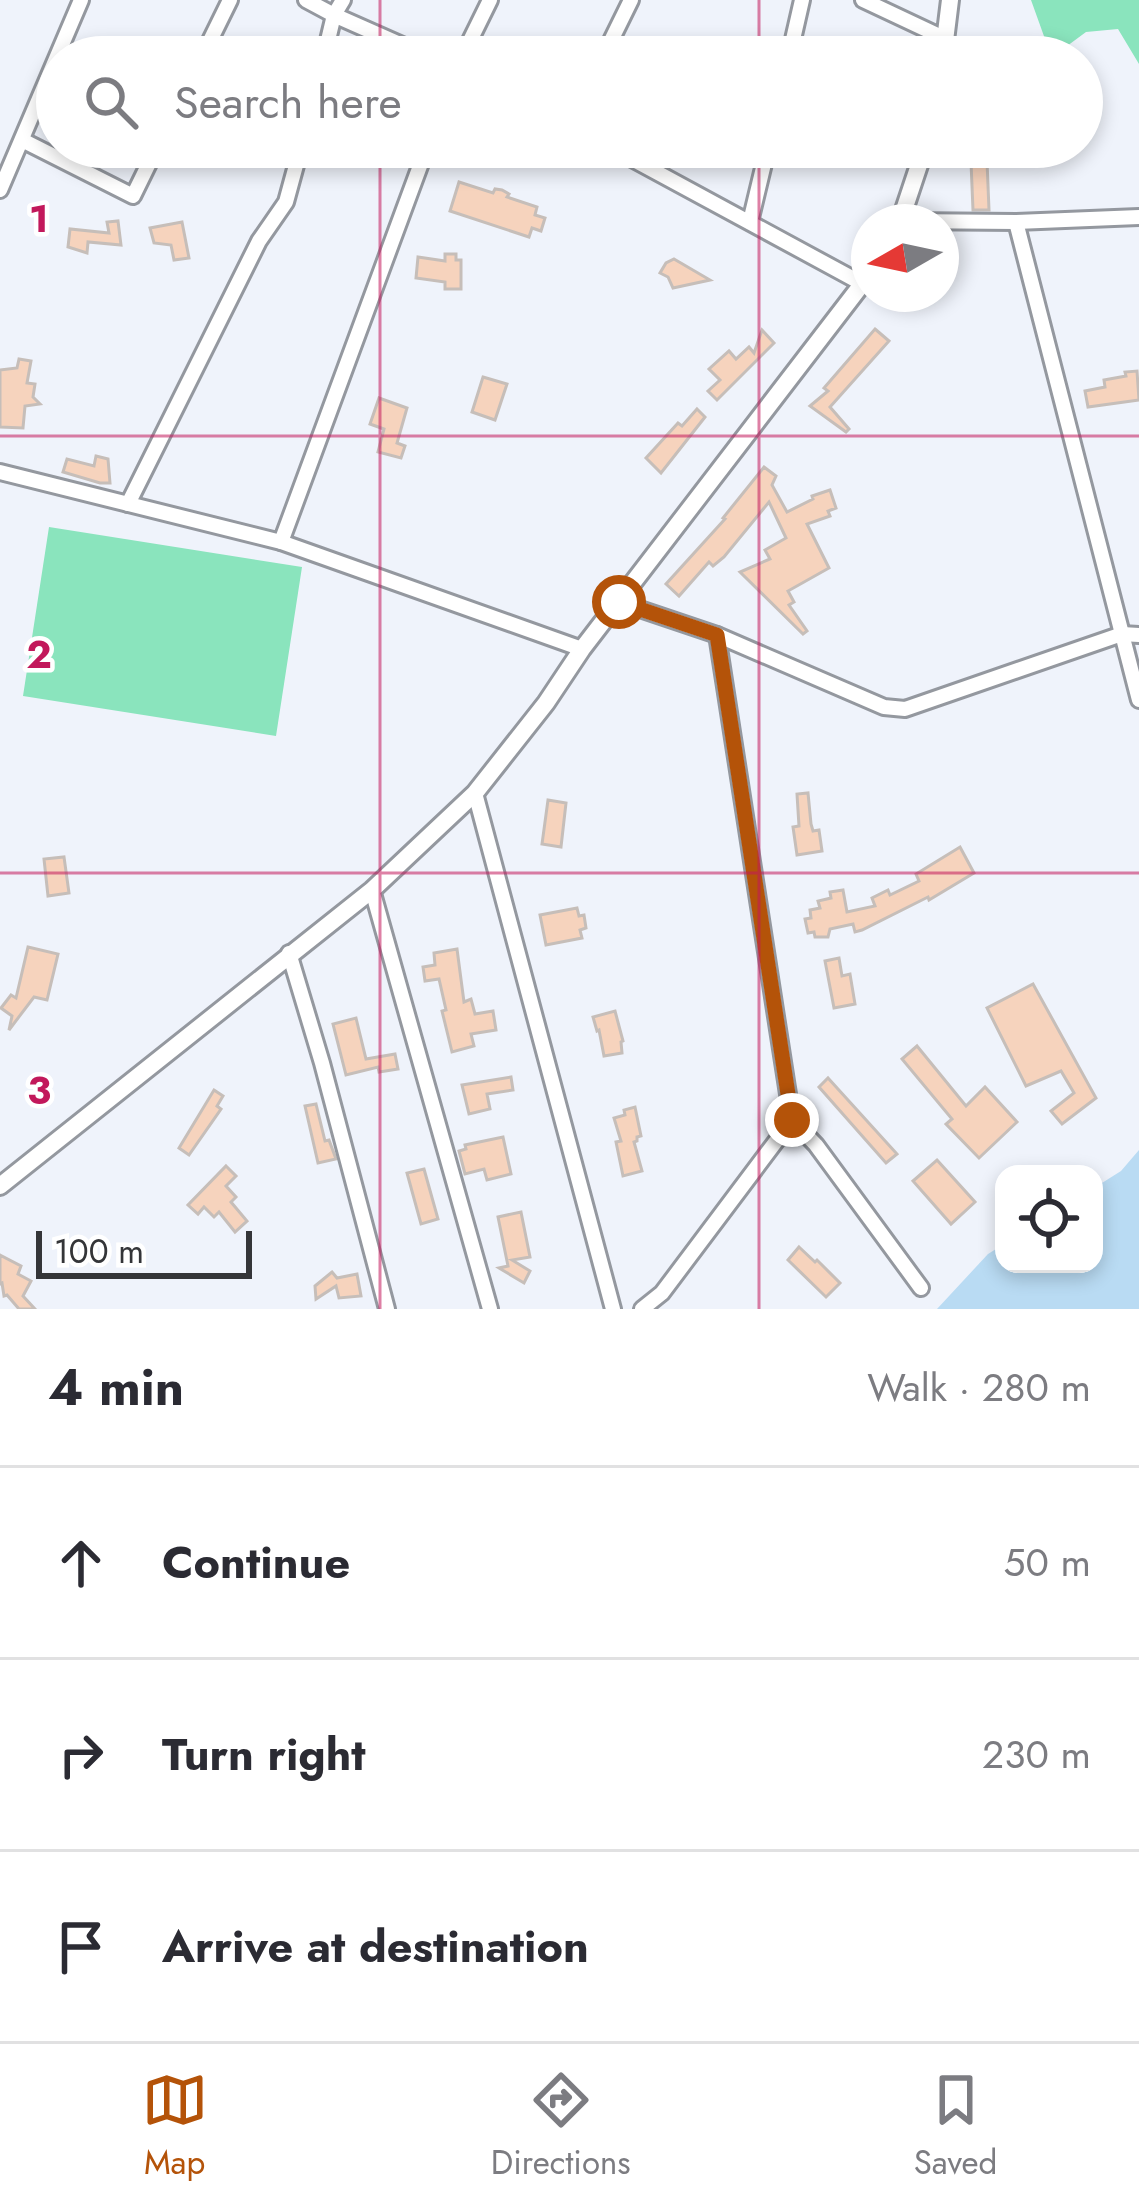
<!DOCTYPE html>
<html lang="en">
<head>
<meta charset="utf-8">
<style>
  :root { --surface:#fff; --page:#f2f2f3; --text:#2b2b33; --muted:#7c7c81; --line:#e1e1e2; --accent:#b45309 }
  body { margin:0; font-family:Jost,sans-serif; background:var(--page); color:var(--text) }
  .controls { position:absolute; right:36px; bottom:36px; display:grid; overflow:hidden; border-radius:24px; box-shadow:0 6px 18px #0003 }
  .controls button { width:108px; height:108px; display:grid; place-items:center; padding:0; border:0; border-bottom:3px solid var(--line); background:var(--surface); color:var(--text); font:60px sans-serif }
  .compass { position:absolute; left:851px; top:204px; width:108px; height:108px; border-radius:50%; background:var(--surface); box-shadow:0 6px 18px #0003; rotate:261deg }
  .scale { position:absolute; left:36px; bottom:30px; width:216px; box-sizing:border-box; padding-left:12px; border:6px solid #343538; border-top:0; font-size:33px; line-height:42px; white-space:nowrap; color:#343538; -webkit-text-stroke:9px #fff; paint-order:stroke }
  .stop { position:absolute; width:36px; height:36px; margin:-27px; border:9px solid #b45309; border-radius:50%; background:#fff }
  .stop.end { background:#b45309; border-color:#fff; box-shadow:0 3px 12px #0008 }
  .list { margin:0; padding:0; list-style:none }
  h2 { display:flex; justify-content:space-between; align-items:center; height:156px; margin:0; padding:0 48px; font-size:51px }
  h2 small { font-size:39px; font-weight:400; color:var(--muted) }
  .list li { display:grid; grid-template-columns:78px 1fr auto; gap:36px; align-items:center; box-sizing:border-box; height:192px; padding:0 48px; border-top:3px solid var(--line) }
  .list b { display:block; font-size:45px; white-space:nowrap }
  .list em { font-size:39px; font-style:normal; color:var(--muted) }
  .icon { flex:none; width:66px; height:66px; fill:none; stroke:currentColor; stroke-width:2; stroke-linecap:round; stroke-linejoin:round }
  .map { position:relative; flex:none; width:1139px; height:1309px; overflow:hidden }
  .search { position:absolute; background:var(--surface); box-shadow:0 6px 18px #0003; left:36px; right:36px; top:36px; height:132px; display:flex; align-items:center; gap:30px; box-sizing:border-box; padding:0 42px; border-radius:66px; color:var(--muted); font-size:45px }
  .sheet { height:732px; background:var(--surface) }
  nav { display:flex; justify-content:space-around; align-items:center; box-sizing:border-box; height:168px; border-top:3px solid var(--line); background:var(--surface); font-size:33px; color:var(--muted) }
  nav a { display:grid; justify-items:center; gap:6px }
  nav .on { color:var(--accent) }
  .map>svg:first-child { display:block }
  .green { fill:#8ae4bd }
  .water { fill:#b9dbf3 }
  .building { fill:#f6d3bd; stroke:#c6beb9; stroke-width:3 }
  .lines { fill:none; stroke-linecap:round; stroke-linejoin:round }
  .minor-casing { stroke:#94989f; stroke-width:20 }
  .tertiary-casing { stroke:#94989f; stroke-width:22 }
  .minor { stroke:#fff; stroke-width:14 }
  .tertiary { stroke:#fff; stroke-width:16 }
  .route { stroke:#b45309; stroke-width:15 }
  .grid { fill:none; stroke:#c2185b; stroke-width:3; stroke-opacity:0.55 }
  .grid-label { font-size:39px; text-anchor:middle; font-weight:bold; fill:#c2185b; stroke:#fff; stroke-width:9; stroke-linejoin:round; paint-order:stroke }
</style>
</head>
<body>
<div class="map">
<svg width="1139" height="1309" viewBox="0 0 1139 1309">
  <rect width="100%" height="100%" fill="#eff3fb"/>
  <!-- green -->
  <g class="green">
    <polygon points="1031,0 1139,0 1139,64 1118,29 1086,32 1063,49 1045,39"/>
    <polygon points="49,527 302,567 276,736 23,696"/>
  </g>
  <!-- water -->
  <polygon class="water" points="1139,1150 1139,1309 937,1309 988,1254 1004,1244 1004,1264 1094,1264 1094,1188 1121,1171"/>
  <!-- building -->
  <g class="building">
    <polygon points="987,161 989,210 973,210 971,162"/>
    <polygon points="459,182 493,193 495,189 502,190 509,194 507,197 537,207 535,215 545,218 541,231 532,228 529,237 450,211"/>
    <polygon points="118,221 121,245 88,242 87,253 68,247 70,229 109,233 107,222"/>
    <polygon points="182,222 189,258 174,260 171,245 154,243 150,228"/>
    <polygon points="445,254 456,254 456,260 461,260 461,289 445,289 445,282 416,278 418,257 445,261"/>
    <polygon points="674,259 710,280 673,288 668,277 660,273 666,263"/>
    <polygon points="875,329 889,341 830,407 849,429 846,432 810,406 828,391 824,388"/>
    <polygon points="762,330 774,343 717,400 708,391 720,380 709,369 729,351 736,359 749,347 754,353"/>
    <polygon points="19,359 31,361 27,383 35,384 33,397 40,404 25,406 23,428 0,427 0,370 17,368"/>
    <polygon points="1137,371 1139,400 1088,407 1085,391 1105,387 1104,380 1126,376 1125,372"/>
    <polygon points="483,377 507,384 495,420 472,412"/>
    <polygon points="379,398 407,408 397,443 405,446 401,458 378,452 384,429 370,424"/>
    <polygon points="697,409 705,417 661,473 646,458 678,423 682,426"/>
    <polygon points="96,456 108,459 110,483 100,483 63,472 67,459 94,466"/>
    <polygon points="764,467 776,476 772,485 787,512 813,499 812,496 830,490 836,508 828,511 830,516 807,524 829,568 788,591 794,602 789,605 807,631 803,634 740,572 770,559 765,550 786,538 769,502 724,557 713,566 709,562 679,596 666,584 725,519 723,518"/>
    <polygon points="808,793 811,824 813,831 819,830 822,851 797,855 793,827 799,826 797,794"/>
    <polygon points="548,800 566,803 561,847 542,844"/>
    <polygon points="960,847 974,873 929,900 928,897 862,930 855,932 853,924 830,929 828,937 815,937 814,932 808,933 805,919 811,918 810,910 820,908 818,901 831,898 830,892 843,890 847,912 875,906 872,898 888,890 890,895 919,881 916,874"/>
    <polygon points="64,857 69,893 48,896 44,859"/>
    <polygon points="577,908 579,916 584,915 586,928 580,930 582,938 546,945 540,915"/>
    <polygon points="28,947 58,954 47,1000 34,997 9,1030 12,1016 1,1008 11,995 16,998"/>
    <polygon points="457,949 464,1002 471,999 475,1014 493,1011 496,1030 471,1034 474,1046 452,1052 442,1011 446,1010 439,979 425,981 423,967 435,965 434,953"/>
    <polygon points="839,958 842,976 850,974 855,1004 834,1008 825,961"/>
    <polygon points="1033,984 1096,1098 1062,1124 1051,1111 1074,1093 1061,1071 1026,1086 987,1008"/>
    <polygon points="615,1011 623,1041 621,1042 622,1053 604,1056 599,1030 597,1031 593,1017"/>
    <polygon points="356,1018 366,1059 395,1054 398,1069 379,1072 378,1067 346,1075 333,1024"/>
    <polygon points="917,1046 966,1106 985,1087 1017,1122 979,1158 946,1124 952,1119 902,1059"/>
    <polygon points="511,1077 513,1090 487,1094 490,1109 469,1114 462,1085"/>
    <polygon points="828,1078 897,1154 886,1163 819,1087"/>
    <polygon points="214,1090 223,1096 217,1106 221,1109 189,1155 179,1148"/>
    <polygon points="316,1104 325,1141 329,1140 336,1159 318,1163 305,1106"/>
    <polygon points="635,1107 641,1136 637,1137 637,1141 634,1142 642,1171 623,1176 616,1142 621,1141 614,1118 625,1115 624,1110"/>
    <polygon points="503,1137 511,1174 487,1180 484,1169 465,1174 459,1151 466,1149 465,1145"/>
    <polygon points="937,1160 975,1202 951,1224 913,1181"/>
    <polygon points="226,1166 236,1176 226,1186 236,1197 231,1202 247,1221 235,1232 219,1212 214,1217 204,1207 198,1214 188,1205"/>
    <polygon points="424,1169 438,1219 421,1224 407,1173"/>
    <polygon points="521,1212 530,1257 512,1260 530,1271 524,1283 499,1268 508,1266 498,1217"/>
    <polygon points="799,1247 815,1262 817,1260 840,1283 826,1297 788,1260"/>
    <polygon points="0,1255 21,1266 18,1274 31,1281 23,1296 35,1309 19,1309 7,1295 4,1296 2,1283 0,1284"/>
    <polygon points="332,1272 337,1278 357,1274 361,1296 339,1298 336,1286 316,1299 315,1286"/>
  </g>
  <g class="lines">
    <!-- minor casing -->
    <g class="minor-casing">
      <g id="minor">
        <polyline points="306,0 334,15 429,57"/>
        <polyline points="863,0 946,39"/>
        <polyline points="202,57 230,0"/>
        <polyline points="324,57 334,15 343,0"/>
        <polyline points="462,57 490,0"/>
        <polyline points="603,57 631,0"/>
        <polyline points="789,57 802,0"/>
        <polyline points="22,140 133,196 157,147"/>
        <polyline points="610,147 863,284"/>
        <polyline points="0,190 81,0"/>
        <polyline points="900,221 1016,222 1139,217"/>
        <polyline points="750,222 768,147"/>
        <polyline points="1016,222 1139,700"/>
        <polyline points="0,472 281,542 427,147"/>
        <polyline points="128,504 259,241 286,202 301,147"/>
        <polyline points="281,542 582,649"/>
        <polyline points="619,602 717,635 884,707 905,709 1122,634 1139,635"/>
        <polyline points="717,635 792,1120 816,1145 921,1288"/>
        <polyline points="475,793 613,1309"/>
        <polyline points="372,890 490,1309"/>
        <polyline points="289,953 322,1063 387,1309"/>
        <polyline points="642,1309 662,1293 792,1120"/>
      </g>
    </g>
    <!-- tertiary casing -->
    <g class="tertiary-casing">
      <g id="tertiary">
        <polyline points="943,57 950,0"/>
        <polyline points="900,222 925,147"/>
        <polyline points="0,1186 372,890 475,793 546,703 582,649 869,275"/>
      </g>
    </g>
    <!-- minor -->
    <use href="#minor" class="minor"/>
    <!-- tertiary -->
    <use href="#tertiary" class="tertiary"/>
  </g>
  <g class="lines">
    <!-- route -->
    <polyline class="route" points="619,602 717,635 792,1120"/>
  </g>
  <!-- grid -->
  <path class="grid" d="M380,0v57M759,0v57M380,147v1162M759,147v1162M0,436h1139M0,873h1139"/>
  <g class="grid-label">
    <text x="39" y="232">1</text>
    <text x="39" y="668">2</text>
    <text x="39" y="1104">3</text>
  </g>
</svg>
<div class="controls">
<button><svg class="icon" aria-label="locate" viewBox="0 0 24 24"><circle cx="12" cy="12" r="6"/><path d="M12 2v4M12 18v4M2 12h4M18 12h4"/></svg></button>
</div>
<svg class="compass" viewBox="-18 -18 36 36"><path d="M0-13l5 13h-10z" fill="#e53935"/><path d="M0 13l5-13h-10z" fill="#7c7c81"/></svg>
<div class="scale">100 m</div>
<div class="stop" style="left:619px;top:602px"></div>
<div class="stop end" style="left:792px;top:1120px"></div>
<div class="search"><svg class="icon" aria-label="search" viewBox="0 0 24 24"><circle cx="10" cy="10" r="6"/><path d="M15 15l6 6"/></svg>Search here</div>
</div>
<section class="sheet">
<h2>4 min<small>Walk · 280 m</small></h2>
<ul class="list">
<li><svg class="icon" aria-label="ahead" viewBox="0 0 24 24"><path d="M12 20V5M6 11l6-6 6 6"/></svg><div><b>Continue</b></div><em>50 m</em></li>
<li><svg class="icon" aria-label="right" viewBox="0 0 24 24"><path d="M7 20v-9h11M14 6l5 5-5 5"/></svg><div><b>Turn right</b></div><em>230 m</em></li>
<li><svg class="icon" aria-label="arrive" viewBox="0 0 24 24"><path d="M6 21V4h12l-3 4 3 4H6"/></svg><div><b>Arrive at destination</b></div></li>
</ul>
</section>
<nav>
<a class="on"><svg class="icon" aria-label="map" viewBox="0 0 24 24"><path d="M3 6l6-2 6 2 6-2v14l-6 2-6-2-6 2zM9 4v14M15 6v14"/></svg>Map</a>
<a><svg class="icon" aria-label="directions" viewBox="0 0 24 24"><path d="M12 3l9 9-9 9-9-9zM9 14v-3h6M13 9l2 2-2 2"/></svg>Directions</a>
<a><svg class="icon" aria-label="saved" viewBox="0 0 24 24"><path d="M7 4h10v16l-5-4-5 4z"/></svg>Saved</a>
</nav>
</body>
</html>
